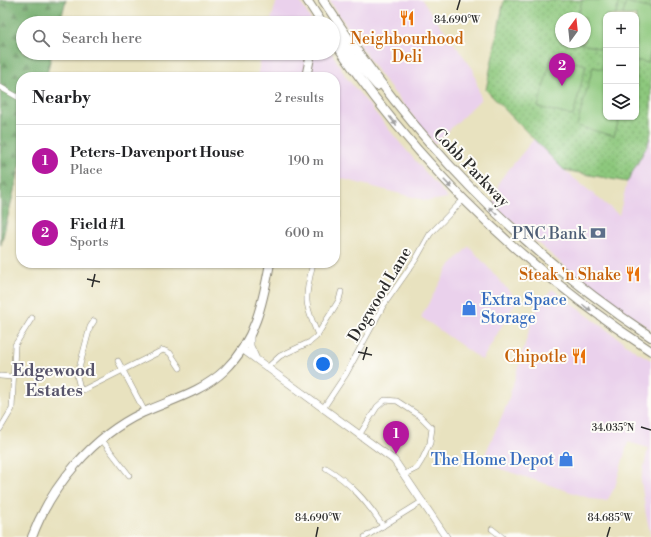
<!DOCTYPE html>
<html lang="en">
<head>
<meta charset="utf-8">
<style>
  :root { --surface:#fff; --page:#f6f6f6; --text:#202124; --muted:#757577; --line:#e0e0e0; --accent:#b5179e }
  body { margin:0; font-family:"Libre Bodoni",serif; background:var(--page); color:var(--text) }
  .controls { position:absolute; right:12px; top:12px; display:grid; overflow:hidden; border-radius:8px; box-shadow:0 1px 3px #0004 }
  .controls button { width:36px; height:36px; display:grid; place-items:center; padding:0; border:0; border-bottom:1px solid var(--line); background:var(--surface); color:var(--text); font:20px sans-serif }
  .compass { position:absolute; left:555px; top:12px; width:36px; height:36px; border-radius:50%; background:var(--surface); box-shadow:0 1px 3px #0004; rotate:15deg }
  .you { position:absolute; left:323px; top:364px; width:14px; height:14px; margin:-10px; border:3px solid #fff; border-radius:50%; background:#1a73e8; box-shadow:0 0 0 6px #1a73e833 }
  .badge { display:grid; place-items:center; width:26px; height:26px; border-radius:50%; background:var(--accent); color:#fff; font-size:13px; font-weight:700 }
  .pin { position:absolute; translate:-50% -33px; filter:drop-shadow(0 1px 2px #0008) }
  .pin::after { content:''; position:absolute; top:21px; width:14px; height:12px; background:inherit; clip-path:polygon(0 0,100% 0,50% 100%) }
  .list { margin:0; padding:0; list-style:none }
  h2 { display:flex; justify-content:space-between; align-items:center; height:52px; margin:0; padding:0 16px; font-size:17px }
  h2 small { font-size:13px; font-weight:400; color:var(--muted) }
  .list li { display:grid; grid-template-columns:26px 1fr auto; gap:12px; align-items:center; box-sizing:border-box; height:72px; padding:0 16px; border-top:1px solid var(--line) }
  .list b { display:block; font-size:15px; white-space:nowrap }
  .list p { margin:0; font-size:13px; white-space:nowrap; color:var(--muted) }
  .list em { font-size:13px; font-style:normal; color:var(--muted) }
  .icon { flex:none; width:22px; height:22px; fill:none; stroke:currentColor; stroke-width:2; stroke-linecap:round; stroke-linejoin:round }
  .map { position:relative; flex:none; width:651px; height:537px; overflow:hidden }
  .search { position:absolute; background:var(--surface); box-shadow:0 1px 3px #0004; left:16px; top:16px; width:324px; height:44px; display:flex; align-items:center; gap:10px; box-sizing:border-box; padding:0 14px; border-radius:22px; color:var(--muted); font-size:15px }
  .panel { position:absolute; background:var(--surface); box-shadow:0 1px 3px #0004; left:16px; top:72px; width:324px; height:196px; border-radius:16px }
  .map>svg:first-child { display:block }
  .built { fill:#ead1ec }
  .green { fill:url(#green-dots); stroke:#5c7a54; fill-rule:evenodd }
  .forest { fill:url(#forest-firs); stroke:#4e6c4c }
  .pitch { fill:#8dc87d; stroke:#5c7a54 }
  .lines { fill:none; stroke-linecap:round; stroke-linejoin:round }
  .street-casing { stroke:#8a8675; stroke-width:6 }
  .secondary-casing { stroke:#8a8675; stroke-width:8 }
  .primary-casing { stroke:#8a8675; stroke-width:10 }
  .street { stroke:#fff; stroke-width:5 }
  .secondary { stroke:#fff; stroke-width:7 }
  .primary { stroke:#fff; stroke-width:8 }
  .oneway { fill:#a0a0a0 }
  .ticks { fill:none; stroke:#2b2b2b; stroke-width:1.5 }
  .labels { text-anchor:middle; stroke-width:4; stroke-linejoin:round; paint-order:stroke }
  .food-label { font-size:16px; fill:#c56008; stroke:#fdfcf7; text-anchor:end }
  .street-label { font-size:16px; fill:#2b2b2b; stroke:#fdfcf7 }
  .service-label { font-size:16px; fill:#4e5e75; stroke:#fdfcf7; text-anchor:end }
  .shop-label { font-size:16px; fill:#366cbe; stroke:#fdfcf7; text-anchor:start }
  .neighbourhood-label { font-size:17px; font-weight:bold; fill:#57546b; stroke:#fdfcf7 }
  .ticks-label { font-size:10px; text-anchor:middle; fill:#2b2b2b; stroke:#fdfcf7; stroke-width:4; stroke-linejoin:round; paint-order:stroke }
</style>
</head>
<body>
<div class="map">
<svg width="651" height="537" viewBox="0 0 651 537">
  <defs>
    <pattern id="green-dots" width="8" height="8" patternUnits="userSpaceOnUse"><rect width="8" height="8" fill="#8dc87d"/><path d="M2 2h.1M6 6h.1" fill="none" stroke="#73a367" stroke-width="1.8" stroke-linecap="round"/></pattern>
    <pattern id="forest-firs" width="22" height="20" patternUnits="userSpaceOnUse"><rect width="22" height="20" fill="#72ac6c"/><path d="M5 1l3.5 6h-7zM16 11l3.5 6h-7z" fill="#5e8c59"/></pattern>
  </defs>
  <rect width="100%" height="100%" fill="#fdfcf7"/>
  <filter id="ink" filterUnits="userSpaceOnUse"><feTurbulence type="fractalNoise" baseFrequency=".025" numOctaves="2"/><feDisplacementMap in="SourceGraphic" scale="8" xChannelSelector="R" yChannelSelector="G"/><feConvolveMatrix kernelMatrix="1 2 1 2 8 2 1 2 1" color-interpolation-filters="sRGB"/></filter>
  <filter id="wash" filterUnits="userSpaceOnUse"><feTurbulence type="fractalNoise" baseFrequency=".012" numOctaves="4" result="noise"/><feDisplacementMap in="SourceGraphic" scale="16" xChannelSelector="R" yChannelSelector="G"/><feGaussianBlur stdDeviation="0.9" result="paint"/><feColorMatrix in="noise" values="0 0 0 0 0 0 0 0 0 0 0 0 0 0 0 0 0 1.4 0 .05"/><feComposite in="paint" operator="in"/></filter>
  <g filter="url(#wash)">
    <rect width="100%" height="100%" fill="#e8e2bf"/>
    <!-- built -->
    <g class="built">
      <polygon points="277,0 299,0 313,23 270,23"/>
      <polygon points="329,0 422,0 473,69 481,99 435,144 380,75"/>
      <polygon points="262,53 332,53 346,77 401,144 448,198 428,201 335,177 335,77 257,77"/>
      <polygon points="651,132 651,330 581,280 493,205 500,180 534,139 564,170 619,215 627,182 648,144"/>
      <polygon points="469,246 517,300 482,360 421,317 448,268"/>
      <polygon points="552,289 637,352 651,360 651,537 646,515 641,481 648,448 628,442 615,487 607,501 592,499 489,465 484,457 507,404 534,314"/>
    </g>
    <!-- green -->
    <path class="green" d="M504,0h147v132l-3,12 -21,38 -63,-12 -78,-80zM606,15h30v102h-30zM561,18h24v24h-24z"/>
    <!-- forest -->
    <polygon class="forest" points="0,0 66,0 60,23 23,23 23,53 52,53 46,77 21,77 21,162 1,245"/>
    <!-- pitch -->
    <g class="pitch">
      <polygon points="582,0 619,0 616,15 606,15 606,50 575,42 585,42 585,18 578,18"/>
      <polygon points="626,2 651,9 651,50 648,63 636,60 636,15 623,15"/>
      <polygon points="552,56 586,65 573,116 538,107"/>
      <polygon points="593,67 606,70 606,117 620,117 614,136 577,126"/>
    </g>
  </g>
  <g filter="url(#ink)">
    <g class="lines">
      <!-- street casing -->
      <g class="street-casing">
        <g id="street">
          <polyline points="0,87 21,99"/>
          <polyline points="335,219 336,214"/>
          <path d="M313,263c-8,35 -10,38 5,72"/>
          <polyline points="94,321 90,327 77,376 80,388 83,390 163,350 170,353 180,368"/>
          <polyline points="118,361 145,412"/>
          <polyline points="268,367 280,356 310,342 316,337 339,300 341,292"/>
          <polyline points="0,376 13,377"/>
          <polyline points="324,407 346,374 383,306 416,259 430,234 463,200"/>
          <polyline points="0,429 12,409 15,345 32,318"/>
          <polyline points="360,434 377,407 385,400 397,401 420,416 432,428 430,443 422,460 417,468 405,474"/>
          <polyline points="102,440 129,475"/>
          <path d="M326,468c25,15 41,34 57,58"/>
          <polyline points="492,529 502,537"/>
          <polyline points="365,537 423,501"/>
        </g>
      </g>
      <!-- secondary casing -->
      <g class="secondary-casing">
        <g id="secondary">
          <polyline points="250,336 250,346 255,357"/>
          <polyline points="242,349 394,460 446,537"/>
        </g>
      </g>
      <!-- primary casing -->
      <g class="primary-casing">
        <g id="primary">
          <polyline points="307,0 322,23"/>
          <path d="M323,0c88,137 193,247 328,337"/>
          <polyline points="333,29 358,64 377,86"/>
          <path d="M333,40c85,125 191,229 318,311"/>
          <polyline points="306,77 311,53"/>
          <path d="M32,537c19,-51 61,-101 110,-124 29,-13 60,-21 83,-43 30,-29 38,-68 45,-107"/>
        </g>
      </g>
      <!-- street -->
      <use href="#street" class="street"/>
      <!-- secondary -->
      <use href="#secondary" class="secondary"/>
      <!-- primary -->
      <use href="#primary" class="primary"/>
    </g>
    <!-- one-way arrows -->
    <defs><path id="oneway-solid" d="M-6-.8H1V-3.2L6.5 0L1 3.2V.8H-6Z"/></defs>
    <g class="oneway">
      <use href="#oneway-solid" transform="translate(393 121) rotate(51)"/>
      <use href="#oneway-solid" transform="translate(448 184) rotate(46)"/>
      <use href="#oneway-solid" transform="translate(493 211) rotate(-136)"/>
      <use href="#oneway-solid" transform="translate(587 308) rotate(37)"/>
    </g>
  </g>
  <!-- ticks -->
  <path class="ticks" d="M457,10l3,-10M87,279l13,3M92,287l3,-13M358,352l14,3M363,360l4,-13M641,427l10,3M316,537l2,-10M607,537l3,-10"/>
  <!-- icons -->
  <defs>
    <g id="restaurant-bare" transform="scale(1.2)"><path d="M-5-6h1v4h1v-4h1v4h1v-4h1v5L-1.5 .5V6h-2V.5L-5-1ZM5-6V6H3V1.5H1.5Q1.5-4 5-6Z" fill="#e8710a" stroke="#fdfcf7" stroke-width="2.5" paint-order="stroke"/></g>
    <g id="bank-bare" transform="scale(1.2)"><path d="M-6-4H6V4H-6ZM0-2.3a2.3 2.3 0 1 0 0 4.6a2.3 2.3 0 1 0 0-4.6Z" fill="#5c6f8a" stroke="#fdfcf7" stroke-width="2.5" paint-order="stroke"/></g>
    <g id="shop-bare" transform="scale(1.2)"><path d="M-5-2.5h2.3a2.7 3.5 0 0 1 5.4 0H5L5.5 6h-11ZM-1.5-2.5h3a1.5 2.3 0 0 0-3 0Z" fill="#3f7fe0" stroke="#fdfcf7" stroke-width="2.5" paint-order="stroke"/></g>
  </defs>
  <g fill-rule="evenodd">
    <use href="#restaurant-bare" x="407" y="18"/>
    <use href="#bank-bare" x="598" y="233"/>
    <use href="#restaurant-bare" x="633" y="274"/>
    <use href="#shop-bare" x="469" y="308"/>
    <use href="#restaurant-bare" x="579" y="356"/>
    <use href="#shop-bare" x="566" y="459"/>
  </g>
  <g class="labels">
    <!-- food labels -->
    <g class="food-label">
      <text x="407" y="44" text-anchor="middle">Neighbourhood<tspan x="407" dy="18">Deli</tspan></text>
      <text x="621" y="280">Steak 'n Shake</text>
      <text x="567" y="362">Chipotle</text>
    </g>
    <!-- street labels -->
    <g class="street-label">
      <text transform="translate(472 167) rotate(46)" y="6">Cobb Parkway</text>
      <text transform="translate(379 294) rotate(-59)" y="6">Dogwood Lane</text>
    </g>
    <!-- service labels -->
    <g class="service-label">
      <text x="586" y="239">PNC Bank</text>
    </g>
    <!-- shop labels -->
    <g class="shop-label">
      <text x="481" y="305">Extra Space<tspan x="481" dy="18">Storage</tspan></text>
      <text x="554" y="465" text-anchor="end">The Home Depot</text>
    </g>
    <!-- neighbourhood labels -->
    <g class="neighbourhood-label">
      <text x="54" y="376">Edgewood<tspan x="54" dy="20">Estates</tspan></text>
    </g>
  </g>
  <g class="ticks-label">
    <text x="457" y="23">84.690°W</text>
    <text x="613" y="431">34.035°N</text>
    <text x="318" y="521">84.690°W</text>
    <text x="610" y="521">84.685°W</text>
  </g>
</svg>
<div class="controls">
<button>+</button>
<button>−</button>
<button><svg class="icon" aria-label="layers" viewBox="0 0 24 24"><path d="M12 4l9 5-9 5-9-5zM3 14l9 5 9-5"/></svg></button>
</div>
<svg class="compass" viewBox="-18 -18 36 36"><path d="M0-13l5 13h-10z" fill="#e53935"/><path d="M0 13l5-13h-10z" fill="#757577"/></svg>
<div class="you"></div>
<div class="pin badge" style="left:396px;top:454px">1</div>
<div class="pin badge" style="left:562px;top:86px">2</div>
<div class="search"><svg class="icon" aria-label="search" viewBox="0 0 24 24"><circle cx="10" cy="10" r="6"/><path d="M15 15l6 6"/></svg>Search here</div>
<section class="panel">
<h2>Nearby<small>2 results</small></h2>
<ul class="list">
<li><span class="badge">1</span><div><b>Peters-Davenport House</b><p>Place</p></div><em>190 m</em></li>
<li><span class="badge">2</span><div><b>Field #1</b><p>Sports</p></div><em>600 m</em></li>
</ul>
</section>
</div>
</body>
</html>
